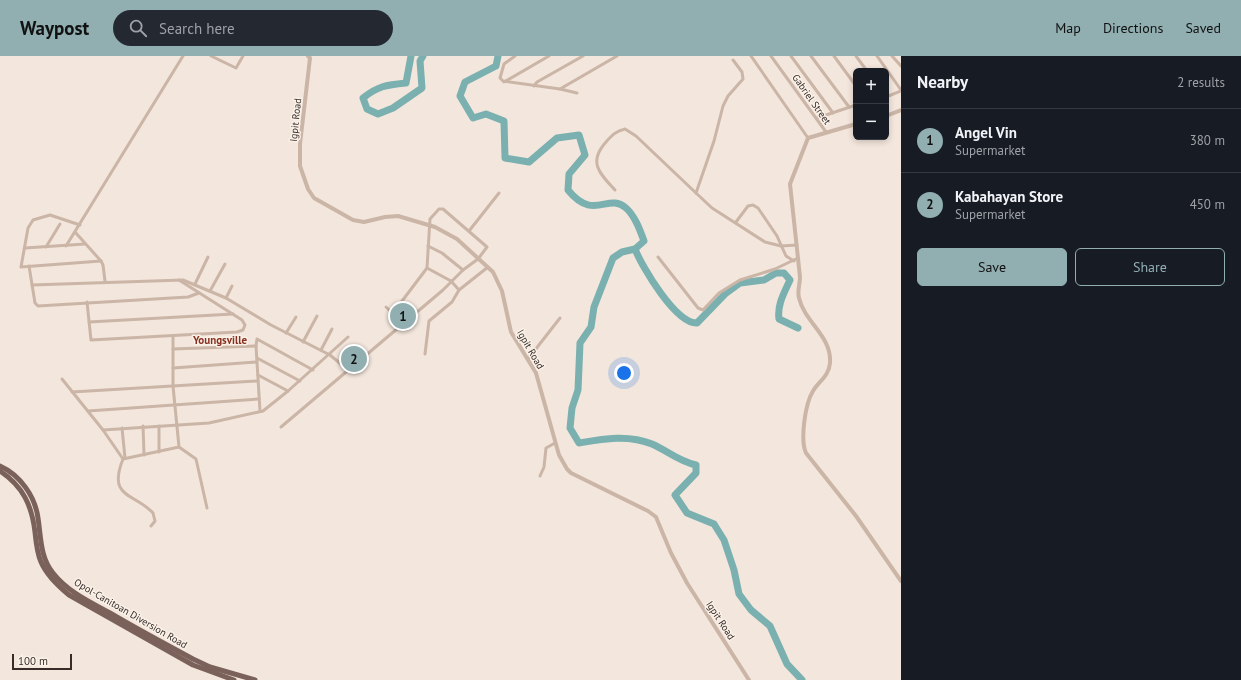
<!DOCTYPE html>
<html lang="en">
<head>
<meta charset="utf-8">
<style>
  :root { --surface:#171b24; --page:#242831; --text:#f1f3f6; --muted:#9ea1a6; --line:#363941; --accent:#91aeb0 }
  body { margin:0; font-family:"PT Sans",sans-serif; background:var(--page); color:var(--text) }
  .controls { position:absolute; right:12px; top:12px; display:grid; overflow:hidden; border-radius:6px; box-shadow:0 2px 6px #0003 }
  .controls button { width:36px; height:36px; display:grid; place-items:center; padding:0; border:0; border-bottom:1px solid var(--line); background:var(--surface); color:var(--text); font:20px sans-serif }
  .scale { position:absolute; left:12px; bottom:10px; width:60px; box-sizing:border-box; padding-left:4px; border:2px solid #372c28; border-top:0; font-size:11px; line-height:14px; white-space:nowrap; color:#372c28; -webkit-text-stroke:3px #faf1e8; paint-order:stroke }
  .you { position:absolute; left:624px; top:317px; width:14px; height:14px; margin:-10px; border:3px solid #fff; border-radius:50%; background:#1a73e8; box-shadow:0 0 0 6px #1a73e833 }
  .badge { display:grid; place-items:center; width:26px; height:26px; border-radius:50%; background:var(--accent); color:#111; font-size:13px; font-weight:700 }
  .pin { position:absolute; translate:-50% -50%; border:2px solid #fff; box-shadow:0 1px 4px #0006 }
  .list { margin:0; padding:0; list-style:none }
  h2 { display:flex; justify-content:space-between; align-items:center; height:52px; margin:0; padding:0 16px; font-size:17px }
  h2 small { font-size:13px; font-weight:400; color:var(--muted) }
  .list li { display:grid; grid-template-columns:26px 1fr auto; gap:12px; align-items:center; box-sizing:border-box; height:64px; padding:0 16px; border-top:1px solid var(--line) }
  .list b { display:block; font-size:15px; white-space:nowrap }
  .list p { margin:0; font-size:13px; white-space:nowrap; color:var(--muted) }
  .list em { font-size:13px; font-style:normal; color:var(--muted) }
  .actions { display:flex; gap:8px; padding:12px 16px }
  .actions a { flex:1; padding:9px 0; border:1px solid var(--accent); border-radius:6px; text-align:center; font-size:14px; color:var(--accent) }
  .actions .main { background:var(--accent); color:#111 }
  .icon { flex:none; width:22px; height:22px; fill:none; stroke:currentColor; stroke-width:2; stroke-linecap:round; stroke-linejoin:round }
  .map { position:relative; flex:none; width:901px; height:624px; overflow:hidden }
  header { display:flex; align-items:center; gap:24px; box-sizing:border-box; height:56px; padding:0 20px; background:var(--accent); color:#111 }
  header strong { font-size:19px }
  nav { display:flex; gap:22px; margin-inline-start:auto; font-size:14px }
  .search { width:280px; height:36px; background:var(--page); display:flex; align-items:center; gap:10px; box-sizing:border-box; padding:0 14px; border-radius:22px; color:var(--muted); font-size:15px }
  main { display:flex }
  aside { flex:1; background:var(--surface) }
  .map>svg:first-child { display:block }
  .lines { fill:none; stroke-linecap:round; stroke-linejoin:round }
  .river { stroke:#7ab0af; stroke-width:7 }
  .minor { stroke:#cbb5a7; stroke-width:3 }
  .tertiary { stroke:#cbb5a7; stroke-width:4 }
  .primary { stroke:#7a6159; stroke-width:5 }
  .labels { text-anchor:middle; stroke-width:3; stroke-linejoin:round; paint-order:stroke }
  .street-label { font-size:10px; fill:#372c28; stroke:#faf1e8 }
  .neighbourhood-label { font-size:11px; font-weight:bold; fill:#88301f; stroke:#faf1e8 }
</style>
</head>
<body>
<header>
<strong>Waypost</strong>
<div class="search"><svg class="icon" aria-label="search" viewBox="0 0 24 24"><circle cx="10" cy="10" r="6"/><path d="M15 15l6 6"/></svg>Search here</div>
<nav><a>Map</a><a>Directions</a><a>Saved</a></nav>
</header>
<main>
<div class="map">
<svg width="901" height="624" viewBox="0 0 901 624">
  <rect width="100%" height="100%" fill="#f3e6dc"/>
  <g class="lines">
    <!-- river -->
    <g class="river">
      <path d="M411,0l-5,27c-20,2 -28,3 -43,15l4,11 11,5 15,-6 29,-20 -2,-27 3,-5"/>
      <path d="M498,0l-2,10 -31,16 -5,14 13,22 13,-4 18,7 1,37 24,4 28,-24 22,-3 6,20 -16,19 -1,16c26,32 40,2 58,18 9,8 14,22 18,33l-9,8 -13,3 -9,6 -19,49 -3,20 -11,16 -2,47 -6,18 -2,20 9,15c23,-4 49,-9 73,1 16,7 26,17 44,21v8l-21,22 12,18 27,11 10,16 10,30 5,24 12,16 19,16 17,38 15,16"/>
      <path d="M635,193c7,18 41,75 62,74l28,-29 15,-11 24,-3 12,-7h8l6,7c-6,13 -13,25 -11,39l19,9"/>
    </g>
    <!-- minor -->
    <g class="minor">
      <polyline points="211,0 236,12 243,0"/>
      <polyline points="515,0 504,8 500,22 503,25 560,33 577,37"/>
      <polyline points="751,0 808,82"/>
      <polyline points="771,0 826,76"/>
      <polyline points="791,0 833,57"/>
      <polyline points="811,0 849,51"/>
      <polyline points="834,0 856,30"/>
      <polyline points="856,0 867,15"/>
      <polyline points="877,0 901,34"/>
      <polyline points="892,0 901,10"/>
      <polyline points="733,4 742,16 743,23 728,40 723,50 714,85 696,137 712,152 765,186 781,190 797,189"/>
      <polyline points="504,26 549,0"/>
      <polyline points="534,30 537,26 583,0"/>
      <polyline points="560,33 617,0"/>
      <polyline points="886,41 901,35"/>
      <polyline points="817,62 856,49"/>
      <path d="M615,134c-16,-17 -27,-28 -9,-48 6,-7 10,-11 19,-13l11,7 60,57"/>
      <polyline points="736,166 748,150 753,149 758,152 777,180 786,200 794,205"/>
      <polyline points="80,169 50,159 33,164 28,172 21,211 101,205"/>
      <polyline points="469,175 499,137"/>
      <polyline points="75,176 101,205 103,209 105,225"/>
      <polyline points="66,190 183,0"/>
      <polyline points="428,190 442,197 463,214"/>
      <polyline points="46,191 60,168"/>
      <polyline points="25,192 85,188"/>
      <polyline points="658,201 698,252 703,254 719,237 740,224 775,213 798,202"/>
      <polyline points="29,210 35,247 38,250 188,241 199,237"/>
      <polyline points="427,212 451,225 459,234 488,211"/>
      <polyline points="195,228 208,201"/>
      <polyline points="32,229 183,224 226,242 271,269 330,299 348,314"/>
      <polyline points="210,235 225,208"/>
      <polyline points="226,242 232,230"/>
      <polyline points="87,246 91,284 237,276 243,274 245,269 242,264 179,224"/>
      <polyline points="386,251 403,267"/>
      <polyline points="89,266 233,258"/>
      <polyline points="286,277 296,261"/>
      <polyline points="303,286 317,260"/>
      <polyline points="173,293 256,290"/>
      <polyline points="321,294 332,273"/>
      <polyline points="355,295 362,302"/>
      <polyline points="425,298 429,265 452,246 459,234"/>
      <polyline points="257,302 300,325"/>
      <polyline points="528,303 560,262"/>
      <polyline points="173,312 257,306"/>
      <polyline points="258,319 288,335"/>
      <polyline points="62,323 103,374 123,403 179,391 173,330 173,280"/>
      <polyline points="72,336 258,325"/>
      <polyline points="88,355 259,343"/>
      <polyline points="260,355 256,290 257,283 313,314"/>
      <polyline points="143,370 144,399"/>
      <polyline points="281,371 443,234 463,214 478,203 487,191 443,153 439,153 430,163 427,212 393,257"/>
      <polyline points="122,372 125,402"/>
      <polyline points="103,374 209,367 263,355 288,335 348,281"/>
      <polyline points="179,391 196,403 207,452"/>
      <polyline points="159,396 159,370"/>
      <path d="M123,403c-16,40 12,34 30,54l2,8 -4,5"/>
      <polyline points="540,420 544,411 546,392 555,387"/>
    </g>
    <!-- tertiary -->
    <g class="tertiary">
      <polyline points="308,0 310,2 300,88 300,110 308,133 314,142 353,164 364,166 385,161 398,160 435,171 457,183 493,216 502,235 511,276 536,317 559,399 567,413 571,417 648,455 656,461 671,497 687,527 749,624"/>
      <polyline points="886,60 901,54"/>
      <path d="M856,68l-48,14 -18,46 10,93c0,8 -3,13 -1,21 6,25 33,38 31,65 -1,13 -11,18 -17,28 -8,13 -13,49 -7,62l50,63 45,65"/>
    </g>
    <!-- primary -->
    <g class="primary">
      <path d="M0,410c20,9 35,30 38,52 3,19 2,39 15,55 15,19 37,29 57,40 27,16 55,31 83,46l17,8 45,13"/>
      <path d="M0,415c23,15 32,35 35,61 1,10 2,21 6,30 6,14 17,24 28,33l124,70 41,15"/>
    </g>
  </g>
  <g class="labels">
    <!-- street labels -->
    <g class="street-label">
      <text transform="translate(812 43) rotate(55)" y="4">Gabriel Street</text>
      <text transform="translate(295 64) rotate(-84)" y="4">Igpit Road</text>
      <text transform="translate(531 293) rotate(60)" y="4">Igpit Road</text>
      <text transform="translate(131 557) rotate(30)" y="4">Opol-Canitoan Diversion Road</text>
      <text transform="translate(721 564) rotate(57)" y="4">Igpit Road</text>
    </g>
    <!-- neighbourhood labels -->
    <g class="neighbourhood-label">
      <text x="220" y="288">Youngsville</text>
    </g>
  </g>
</svg>
<div class="controls">
<button>+</button>
<button>−</button>
</div>
<div class="scale">100 m</div>
<div class="you"></div>
<div class="pin badge" style="left:403px;top:260px">1</div>
<div class="pin badge" style="left:354px;top:303px">2</div>
</div>
<aside>
<h2>Nearby<small>2 results</small></h2>
<ul class="list">
<li><span class="badge">1</span><div><b>Angel Vin</b><p>Supermarket</p></div><em>380 m</em></li>
<li><span class="badge">2</span><div><b>Kabahayan Store</b><p>Supermarket</p></div><em>450 m</em></li>
</ul>
<div class="actions"><a class="main">Save</a><a>Share</a></div>
</aside>
</main>
</body>
</html>
